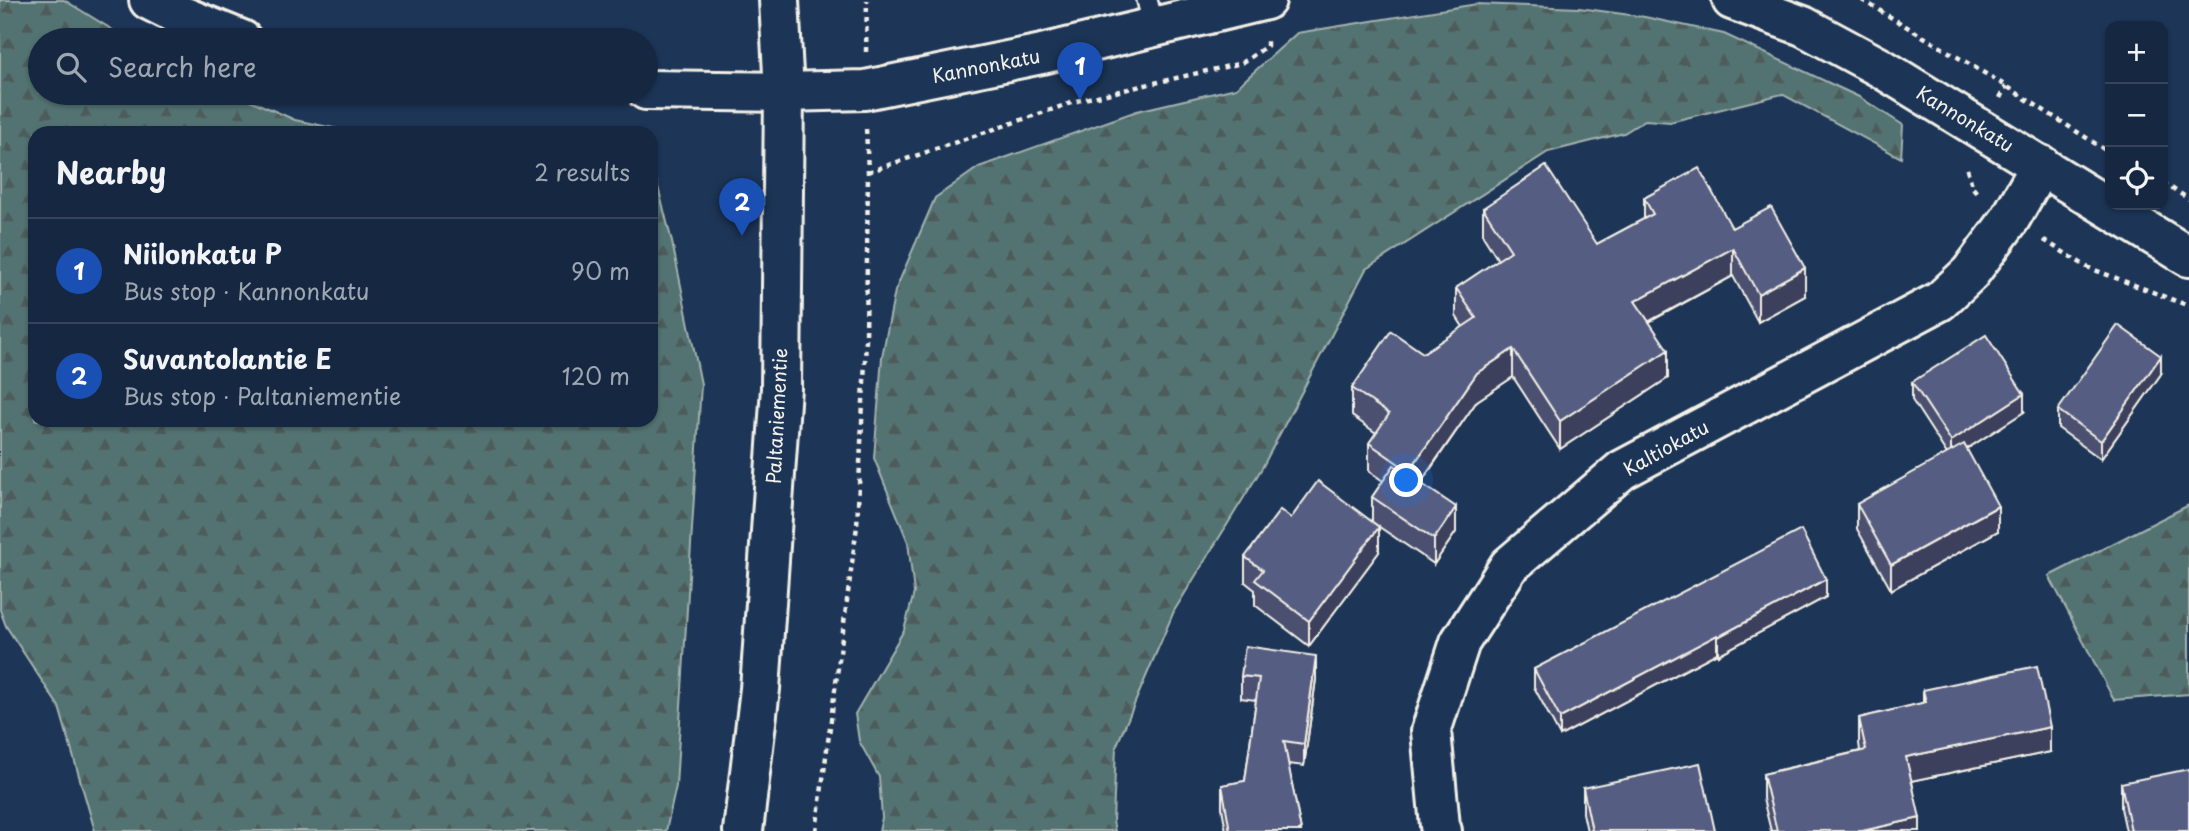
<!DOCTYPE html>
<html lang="en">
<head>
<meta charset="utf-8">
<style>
  :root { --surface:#162841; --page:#1f3048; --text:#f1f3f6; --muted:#9ea6b1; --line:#35445a; --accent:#ff9aa2 }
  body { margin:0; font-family:"Playpen Sans",sans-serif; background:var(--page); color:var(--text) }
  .controls { position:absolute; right:21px; top:21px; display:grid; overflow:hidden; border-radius:14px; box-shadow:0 2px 5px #0004 }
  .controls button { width:63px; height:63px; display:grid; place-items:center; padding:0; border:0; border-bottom:2px solid var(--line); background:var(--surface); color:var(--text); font:35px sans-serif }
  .you { position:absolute; left:1407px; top:481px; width:24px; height:24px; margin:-18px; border:5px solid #fff; border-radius:50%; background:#1a73e8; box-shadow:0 0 0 10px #1a73e833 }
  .badge { display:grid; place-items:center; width:46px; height:46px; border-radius:50%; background:var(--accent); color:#fff; font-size:23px; font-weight:700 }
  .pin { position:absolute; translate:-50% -58px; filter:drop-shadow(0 2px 4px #0008) }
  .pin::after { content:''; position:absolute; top:37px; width:24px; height:21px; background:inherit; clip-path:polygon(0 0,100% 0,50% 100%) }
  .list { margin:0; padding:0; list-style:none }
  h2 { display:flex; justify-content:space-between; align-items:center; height:91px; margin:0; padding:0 28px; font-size:30px }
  h2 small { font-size:23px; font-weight:400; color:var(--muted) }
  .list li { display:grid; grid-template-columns:46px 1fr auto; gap:21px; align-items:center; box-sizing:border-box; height:105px; padding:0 28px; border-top:2px solid var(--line) }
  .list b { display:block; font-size:26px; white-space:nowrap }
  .list p { margin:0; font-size:23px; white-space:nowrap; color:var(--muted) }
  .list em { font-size:23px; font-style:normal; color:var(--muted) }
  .icon { flex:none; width:38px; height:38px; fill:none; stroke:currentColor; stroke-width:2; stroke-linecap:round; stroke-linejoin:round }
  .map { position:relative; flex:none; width:2189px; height:831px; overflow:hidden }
  .search { position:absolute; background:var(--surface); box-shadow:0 2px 5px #0004; left:28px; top:28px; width:630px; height:77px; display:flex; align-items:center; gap:18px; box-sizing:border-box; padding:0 24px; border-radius:38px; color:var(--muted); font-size:26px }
  .panel { position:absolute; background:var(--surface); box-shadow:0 2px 5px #0004; left:28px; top:126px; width:630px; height:301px; border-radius:21px }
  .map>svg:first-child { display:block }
  .forest { fill:url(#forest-firs); stroke:#a3b2ad; stroke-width:2 }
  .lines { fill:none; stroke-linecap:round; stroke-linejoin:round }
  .service-casing { stroke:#f4f1e8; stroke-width:24 }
  .minor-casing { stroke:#f4f1e8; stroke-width:44 }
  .tertiary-casing { stroke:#f4f1e8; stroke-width:44 }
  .path { stroke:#f4f1e8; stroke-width:4.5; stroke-dasharray:5 5; stroke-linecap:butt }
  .service { stroke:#1d3557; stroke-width:19 }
  .minor { stroke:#1d3557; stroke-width:38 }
  .tertiary { stroke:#1d3557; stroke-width:38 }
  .wall { fill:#4b5070; stroke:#f4f1e8; stroke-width:2 }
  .shaded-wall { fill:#3d415b; stroke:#f4f1e8; stroke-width:2 }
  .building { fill:#575d82; stroke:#f4f1e8; stroke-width:2 }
  .labels { text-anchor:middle; stroke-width:5; stroke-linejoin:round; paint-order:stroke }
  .street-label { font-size:19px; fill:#f4f1e8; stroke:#1d3557 }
</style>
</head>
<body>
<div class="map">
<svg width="2189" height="831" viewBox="0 0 2189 831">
  <defs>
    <pattern id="forest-firs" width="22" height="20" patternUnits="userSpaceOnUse" patternTransform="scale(1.75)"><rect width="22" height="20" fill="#527372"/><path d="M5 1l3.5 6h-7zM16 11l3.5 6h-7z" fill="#4d5b5a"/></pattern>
  </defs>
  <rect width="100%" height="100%" fill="#1d3557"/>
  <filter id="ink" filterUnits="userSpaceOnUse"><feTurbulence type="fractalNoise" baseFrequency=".0143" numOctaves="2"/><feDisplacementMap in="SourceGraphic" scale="14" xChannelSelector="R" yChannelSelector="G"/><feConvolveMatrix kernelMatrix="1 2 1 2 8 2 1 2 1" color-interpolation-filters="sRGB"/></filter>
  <g filter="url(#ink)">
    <!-- forest -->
    <g class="forest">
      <polygon points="0,0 64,0 129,40 40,40 40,93 234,93 295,120 357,133 35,133 35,420 651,420 651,171 654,171 672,242 701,384 676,786 666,831 95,831 59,707 6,626 0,610"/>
      <polygon points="1477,4 1579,8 1645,17 1724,34 1859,97 1903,125 1901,158 1782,94 1670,122 1645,120 1624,133 1548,152 1366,269 1262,468 1174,611 1116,747 1113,821 1115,831 879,831 882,818 879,777 859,741 855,714 904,630 914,593 908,542 874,458 882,357 895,291 935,198 979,167 1137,111 1236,88 1297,33"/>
      <polygon points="2189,505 2189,694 2114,700 2049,576"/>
    </g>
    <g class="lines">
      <!-- service casing -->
      <g class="service-casing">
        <polyline id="service" points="1147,0 1154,27"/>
      </g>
      <!-- minor casing -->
      <g class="minor-casing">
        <g id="minor">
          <polyline points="149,0 175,13 242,40"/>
          <polyline points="646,90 784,92"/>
          <polyline points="1442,831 1440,826 1431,731 1460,642 1509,566 1622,470 1940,301 1970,273 2010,219 2041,165"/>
        </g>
      </g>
      <!-- tertiary casing -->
      <g class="tertiary-casing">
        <g id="tertiary">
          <polyline points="1732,0 1803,26 1881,68 2189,257"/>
          <polyline points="784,92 865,90 1042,54 1266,0"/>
          <polyline points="743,831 760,689 781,388 784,92 779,0"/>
        </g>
      </g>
      <!-- path -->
      <g class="path">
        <polyline points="1862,0 2006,86 2110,153"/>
        <polyline points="866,52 867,0"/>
        <polyline points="2000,98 2006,86"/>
        <polyline points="1967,169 1973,188 1979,195"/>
        <polyline points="868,172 1080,100 1242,63 1267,46 1267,40"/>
        <polyline points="2163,183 2189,199"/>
        <polyline points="2044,240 2087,267 2189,306"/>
        <polyline points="816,831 857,526 866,340 868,172 866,127"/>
      </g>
      <!-- service -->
      <use href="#service" class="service"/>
      <!-- minor -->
      <use href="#minor" class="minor"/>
      <!-- tertiary -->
      <use href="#tertiary" class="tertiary"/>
    </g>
    <!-- wall -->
    <g class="wall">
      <polygon points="1644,198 1732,228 1805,296 1758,322 1733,276 1649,322 1668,378 1560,449 1513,377 1477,401 1421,483 1456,532 1434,564 1372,522 1372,497 1383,481 1369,471 1369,443 1376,433 1352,416 1352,388 1423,353 1463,327 1456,316 1456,288 1498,260 1483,236 1483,208 1597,244 1644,219"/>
      <polygon points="2161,374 2101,459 2058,428 2058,410"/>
      <polygon points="1912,382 2024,412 1967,449 1998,531 1891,590 1857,529 1857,504 1947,454 1912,400"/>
      <polygon points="1291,518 1379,552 1309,646 1255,605 1255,590 1245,582 1245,557"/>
      <polygon points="1826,597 1718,655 1717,653 1560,736 1534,687 1534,669"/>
      <polygon points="1241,676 1316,679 1304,766 1288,764 1301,831 1226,831 1222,808 1222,785 1245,781 1256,700 1241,698"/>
      <polygon points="1923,690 2050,752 1912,781 1920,831 1771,831 1763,799 1763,774 1860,751 1859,743 1859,718 1923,703"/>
      <polygon points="2121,783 2189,831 2126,831 2121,808"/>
      <polygon points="1583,788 1715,831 1587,831 1583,813"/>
    </g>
    <!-- shaded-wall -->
    <g class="shaded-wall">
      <polygon points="1733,248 1733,276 1635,329 1635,301"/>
      <polygon points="1805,268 1805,296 1758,322 1758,294"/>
      <polygon points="1513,349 1513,377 1477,401 1409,499 1409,471 1477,373"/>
      <polygon points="1668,350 1668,378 1560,449 1560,421"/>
      <polygon points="2161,356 2161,374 2101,459 2101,441"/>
      <polygon points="2024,394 2024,412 1951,459 1951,441"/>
      <polygon points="1998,506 1998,531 1891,590 1891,565"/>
      <polygon points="1456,507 1456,532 1434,564 1434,539"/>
      <polygon points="1379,527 1379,552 1309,646 1309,621"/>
      <polygon points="1826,579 1826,597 1718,655 1718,637"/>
      <polygon points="1717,635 1717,653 1560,736 1560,718"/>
      <polygon points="1316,656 1316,679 1304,766 1304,744"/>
      <polygon points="2050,727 2050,752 1906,782 1906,757"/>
      <polygon points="1920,818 1920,831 1862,831"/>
    </g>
    <!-- building -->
    <g class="building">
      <polygon points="1546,166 1597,244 1653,214 1644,198 1699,168 1732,228 1771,207 1805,268 1758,294 1733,248 1635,301 1668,350 1560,421 1513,349 1477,373 1409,471 1369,443 1389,414 1352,388 1391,331 1423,353 1476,318 1456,288 1511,251 1483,208"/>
      <polygon points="2118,325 2161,356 2101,441 2058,410"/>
      <polygon points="1986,335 2024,394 1951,441 1912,382"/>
      <polygon points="1964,444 1998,506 1891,565 1857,504"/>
      <polygon points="1394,465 1456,507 1434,539 1372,497"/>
      <polygon points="1318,481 1379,527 1309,621 1255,580 1263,570 1245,557 1280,510 1291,518"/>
      <polygon points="1801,530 1826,579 1718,637 1717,635 1560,718 1534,669"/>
      <polygon points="1245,646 1316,656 1304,744 1284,741 1301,831 1230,831 1222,785 1245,781 1259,678 1241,676"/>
      <polygon points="2037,666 2050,727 1906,757 1920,818 1862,831 1777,831 1763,774 1866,750 1859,718 1926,702 1923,690"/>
      <polygon points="1700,763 1715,831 1592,831 1583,788"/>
      <polygon points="2189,769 2189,831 2131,831 2121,783"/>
    </g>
  </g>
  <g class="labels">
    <!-- street labels -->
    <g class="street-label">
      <text transform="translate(986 66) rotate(-11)" y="7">Kannonkatu</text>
      <text transform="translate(1965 119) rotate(31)" y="7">Kannonkatu</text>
      <text transform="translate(777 416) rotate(-87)" y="7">Paltaniementie</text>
      <text transform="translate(1666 448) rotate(-29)" y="7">Kaltiokatu</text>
    </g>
  </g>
</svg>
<div class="controls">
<button>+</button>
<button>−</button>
<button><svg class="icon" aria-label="locate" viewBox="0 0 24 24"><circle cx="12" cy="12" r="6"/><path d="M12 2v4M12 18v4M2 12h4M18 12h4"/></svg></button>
</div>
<div class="you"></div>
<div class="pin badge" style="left:1080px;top:100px;background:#1a4fb4">1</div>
<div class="pin badge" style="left:742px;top:236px;background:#1a4fb4">2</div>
<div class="search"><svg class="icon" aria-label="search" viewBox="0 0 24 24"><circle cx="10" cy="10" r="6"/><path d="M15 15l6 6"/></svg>Search here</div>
<section class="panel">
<h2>Nearby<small>2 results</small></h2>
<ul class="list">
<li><span class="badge" style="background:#1a4fb4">1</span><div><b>Niilonkatu P</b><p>Bus stop · Kannonkatu</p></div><em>90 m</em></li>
<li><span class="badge" style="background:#1a4fb4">2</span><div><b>Suvantolantie E</b><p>Bus stop · Paltaniementie</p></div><em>120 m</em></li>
</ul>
</section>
</div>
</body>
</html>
